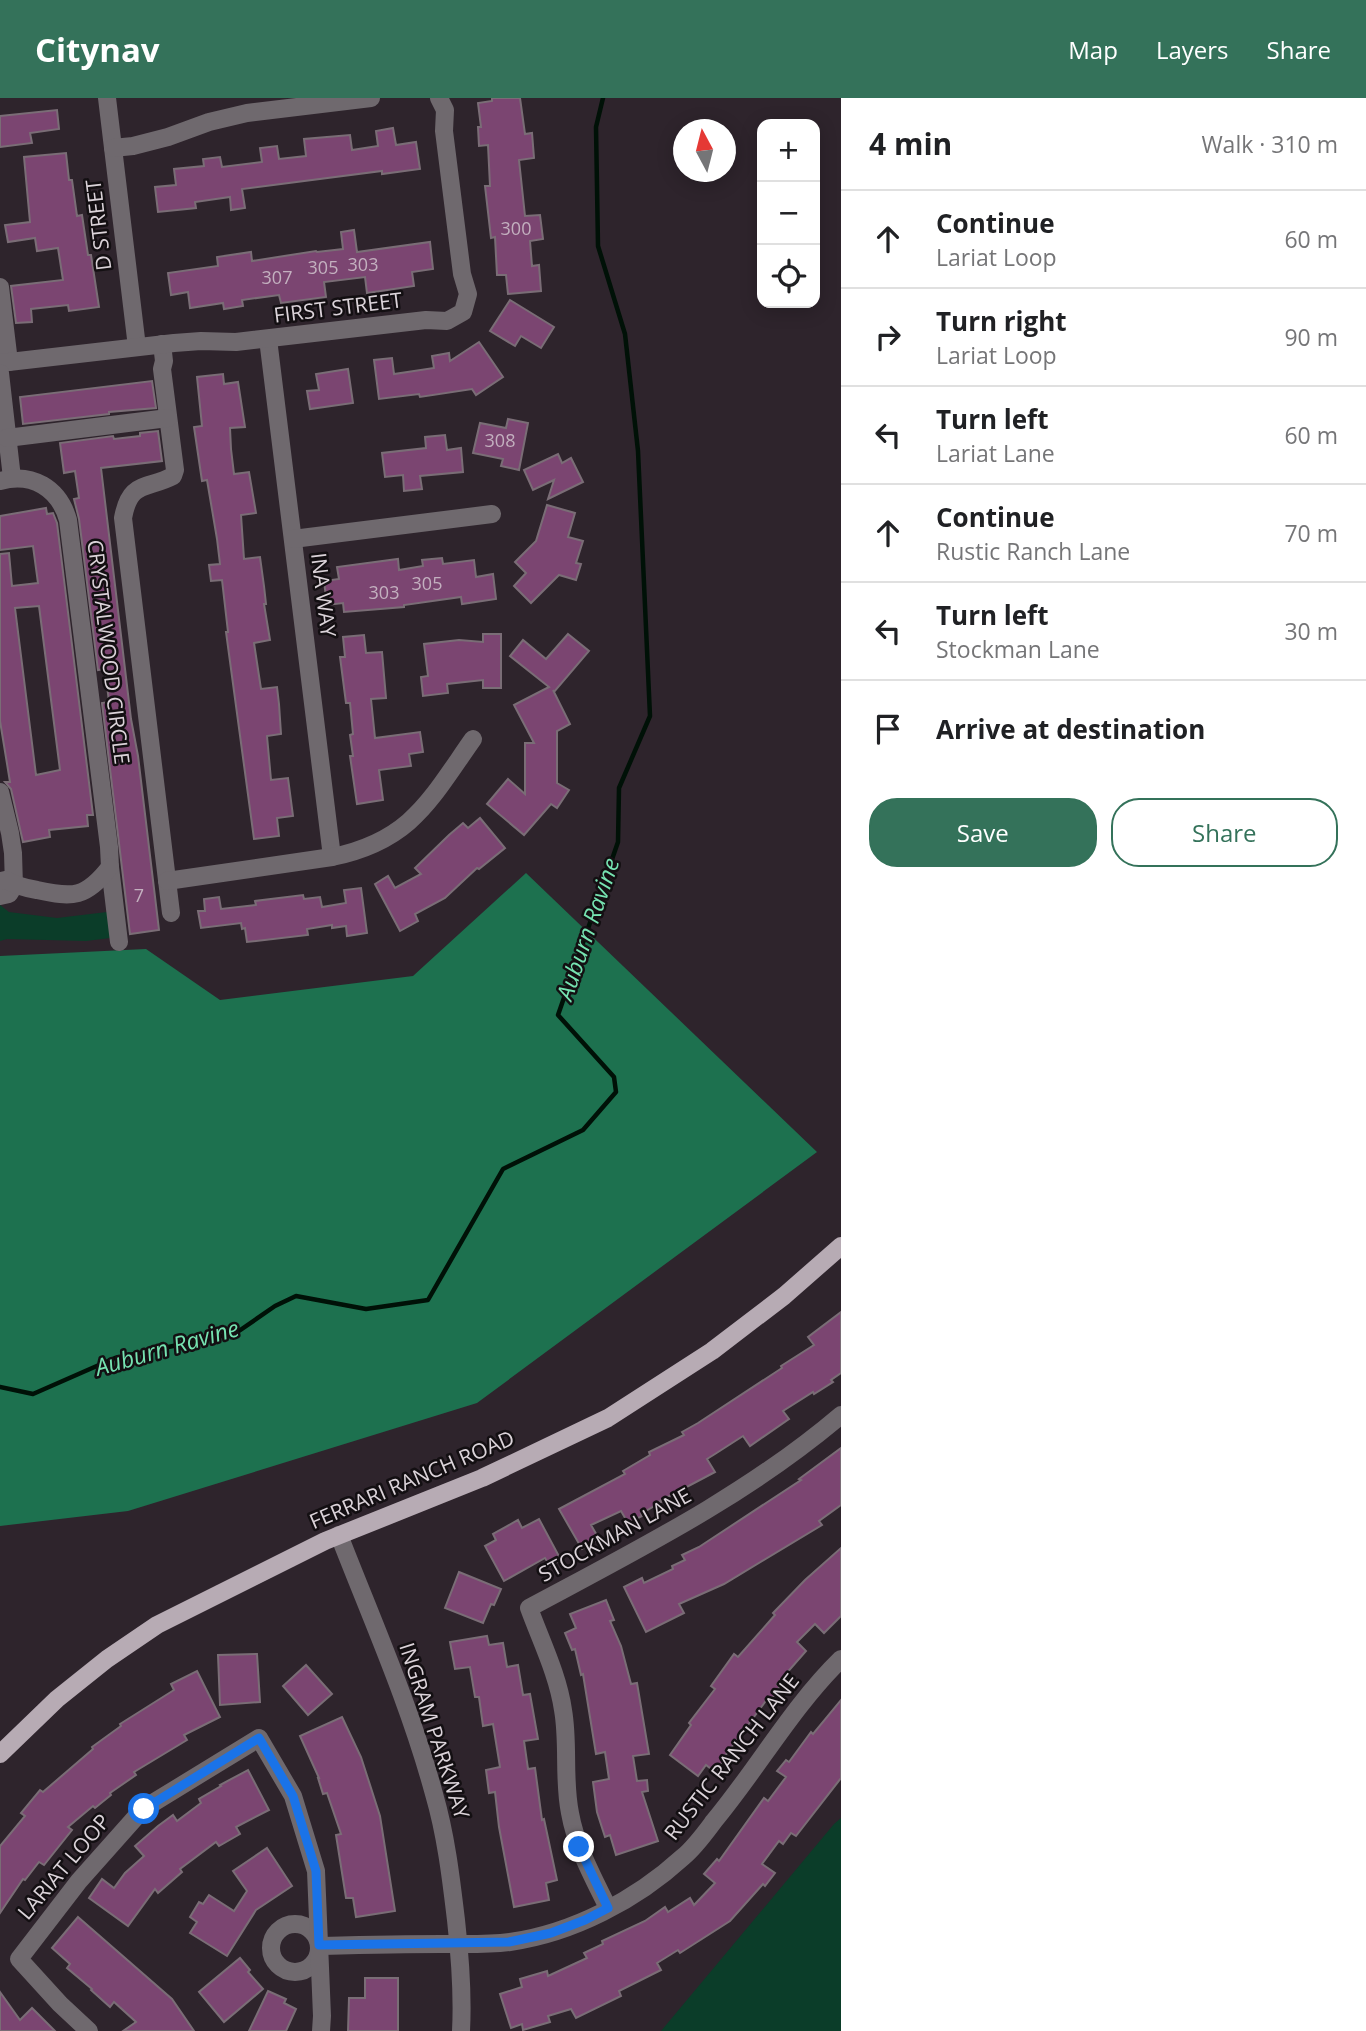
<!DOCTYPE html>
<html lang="en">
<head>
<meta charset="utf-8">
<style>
  :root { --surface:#fff; --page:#f2f2f2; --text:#202124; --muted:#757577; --line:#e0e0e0; --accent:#34725a }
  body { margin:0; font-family:"Open Sans",sans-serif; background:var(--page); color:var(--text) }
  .controls { position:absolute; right:21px; top:21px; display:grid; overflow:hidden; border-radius:14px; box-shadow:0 4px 18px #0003 }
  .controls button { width:63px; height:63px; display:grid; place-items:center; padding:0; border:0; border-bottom:2px solid var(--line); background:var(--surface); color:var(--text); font:35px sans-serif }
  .compass { position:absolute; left:673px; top:21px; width:63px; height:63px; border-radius:50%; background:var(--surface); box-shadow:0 4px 18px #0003; rotate:353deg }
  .stop { position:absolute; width:21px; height:21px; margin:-16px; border:5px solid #1a73e8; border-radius:50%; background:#fff }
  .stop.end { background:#1a73e8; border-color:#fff; box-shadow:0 2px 7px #0008 }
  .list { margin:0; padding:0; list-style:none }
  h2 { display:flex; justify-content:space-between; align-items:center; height:91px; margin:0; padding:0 28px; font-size:30px }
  h2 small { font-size:23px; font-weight:400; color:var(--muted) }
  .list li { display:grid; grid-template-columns:46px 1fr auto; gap:21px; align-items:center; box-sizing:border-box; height:98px; padding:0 28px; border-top:2px solid var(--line) }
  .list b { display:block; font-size:26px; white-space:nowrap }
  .list p { margin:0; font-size:23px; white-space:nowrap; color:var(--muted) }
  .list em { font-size:23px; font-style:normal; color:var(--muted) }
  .actions { display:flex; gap:14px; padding:21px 28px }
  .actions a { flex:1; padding:16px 0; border:2px solid var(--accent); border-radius:28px; text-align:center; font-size:24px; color:var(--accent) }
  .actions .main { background:var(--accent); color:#fff }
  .icon { flex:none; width:38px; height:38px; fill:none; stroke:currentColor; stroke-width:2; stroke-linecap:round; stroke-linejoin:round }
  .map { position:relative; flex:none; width:841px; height:1933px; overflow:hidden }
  header { display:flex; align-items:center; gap:42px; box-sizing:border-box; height:98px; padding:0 35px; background:var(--accent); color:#fff }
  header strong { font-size:33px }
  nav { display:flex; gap:38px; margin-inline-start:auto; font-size:24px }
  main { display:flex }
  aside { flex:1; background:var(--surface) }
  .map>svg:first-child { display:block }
  .green { fill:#0b3d29 }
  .forest { fill:#1d714f }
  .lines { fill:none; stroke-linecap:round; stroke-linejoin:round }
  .stream { stroke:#001107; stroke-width:4.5 }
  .building { fill:#7b4571; stroke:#7a6d76; stroke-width:2; fill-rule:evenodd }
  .minor { stroke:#6f696e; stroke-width:18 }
  .major { stroke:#b7abb4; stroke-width:18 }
  .route { stroke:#1a73e8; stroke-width:9 }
  .labels { text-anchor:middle; stroke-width:5; stroke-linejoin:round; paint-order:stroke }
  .number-label { font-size:18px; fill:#c3b0bf }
  .street-label { font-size:21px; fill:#dbd3d9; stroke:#130f12 }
  .water-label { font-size:23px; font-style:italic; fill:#76e3b1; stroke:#130f12 }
</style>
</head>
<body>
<header>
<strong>Citynav</strong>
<nav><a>Map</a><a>Layers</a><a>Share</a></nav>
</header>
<main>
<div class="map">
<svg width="841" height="1933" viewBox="0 0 841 1933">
  <rect width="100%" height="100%" fill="#2e242c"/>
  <!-- green -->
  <g class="green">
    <polygon points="0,807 9,814 57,820 107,814 110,840 86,843 7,841 0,843"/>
    <polygon points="841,1720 841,1933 661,1933 834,1726"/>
  </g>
  <!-- forest -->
  <polygon class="forest" points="526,775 817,1054 477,1305 128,1413 0,1428 0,858 146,851 220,902 413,878"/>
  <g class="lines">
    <!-- stream -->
    <polyline class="stream" points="0,1289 33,1296 115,1260 236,1235 275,1208 296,1198 366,1211 428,1202 503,1071 583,1032 616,994 614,979 558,917 618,744 619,690 650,618 638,353 625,236 598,148 596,29 603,0"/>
  </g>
  <!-- building -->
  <g class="building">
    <polygon points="492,0 520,0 525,36 532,35 534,60 519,62 525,118 540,117 543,141 530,143 532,168 539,167 541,193 508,196 506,177 497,177 495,139 491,140 485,88 490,88 488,47 479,48 478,29 481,29 478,5 492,3"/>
    <polygon points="57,12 59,31 30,35 32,45 0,49 0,18"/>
    <polygon points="393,30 396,47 416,44 420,71 382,76 382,73 242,91 245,110 231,112 230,99 195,104 196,110 158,114 155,89 176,87 174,71 204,68 203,61 220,59 222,69 262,64 260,50 277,48 279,61 306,58 304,41 350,37 352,52 378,48 376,33"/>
    <polygon points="66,55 69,82 72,82 77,118 82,117 88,157 91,157 99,209 69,213 68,207 31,211 32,224 16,225 11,188 63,182 58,150 37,153 35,140 8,144 5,127 30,124 24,59"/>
    <polygon points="354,132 357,154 430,144 433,171 412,174 414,188 367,195 365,179 324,184 326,199 281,205 279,197 242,202 243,208 224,211 223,205 190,210 188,194 171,197 168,175 218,168 217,159 251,154 252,163 316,153 317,154 343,151 341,134"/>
    <polygon points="510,202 554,229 541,250 521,238 515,248 490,233"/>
    <polygon points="479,244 503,279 476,297 472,291 420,299 419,296 379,301 374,262 392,260 394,276 434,270 432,258 449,255 450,263"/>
    <polygon points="348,271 353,305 310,311 307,293 319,292 316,276"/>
    <polygon points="223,276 224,286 238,284 245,329 230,330 231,351 234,376 249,374 256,415 241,417 244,461 260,459 264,488 266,506 264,506 270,542 254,545 261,591 277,589 279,606 281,636 267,638 271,682 288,680 293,718 277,720 279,738 254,741 226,534 228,534 222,482 211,483 209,467 220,466 217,441 207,382 202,383 194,329 202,328 197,279"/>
    <polygon points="152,283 156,310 109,314 109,316 23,326 20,299"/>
    <polygon points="508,321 528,325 519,372 501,368 503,361 473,355 480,325 506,330"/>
    <polygon points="158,333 162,363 101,370 131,621 138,658 159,832 130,836 102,605 109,604 105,571 98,572 79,421 74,401 79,400 75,373 64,375 60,345 113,338 114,341 140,338 140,335"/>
    <polygon points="445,337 447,352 461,350 463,374 420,378 422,391 404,393 403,377 385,379 382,355 426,350 425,339"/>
    <polygon points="558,356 562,365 571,360 583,384 548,401 554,382 533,392 524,372"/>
    <polygon points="547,407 575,415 568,439 583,443 576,465 581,466 576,482 559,477 531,505 514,488 526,475 515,464 536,443"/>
    <path d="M46,410l1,6 6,-1 4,10 36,292h-6l1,11 -39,4 1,7 -27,5 -12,-53 -6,-7h5l-10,-61v-167l9,-1 3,33 26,-3 -5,-37 -33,4v-34zM39,508l21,164 -24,5 -21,-167z"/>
    <polygon points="442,460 443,466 474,462 476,479 493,476 496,501 462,506 461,499 404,507 404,509 344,514 343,505 327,507 324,483 339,481 337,469 398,461 399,472 423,468 422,462"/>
    <polygon points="483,536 501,536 501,590 483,590 483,582 447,586 448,595 423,598 421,579 428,578 424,546 459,542 483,544"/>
    <polygon points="568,536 589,553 554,594 553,592 570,626 557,633 557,685 569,692 557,710 551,706 524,737 487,706 508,681 525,696 525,645 534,645 514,607 549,589 510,558 523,542 546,561"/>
    <polygon points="364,537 366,555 382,554 386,600 371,601 375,640 420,634 423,654 409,656 411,668 379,672 383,702 357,706 350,658 353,658 350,637 353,636 350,605 346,605 340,559 345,559 343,539"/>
    <polygon points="480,720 505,750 479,771 477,770 445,800 415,816 418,823 400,833 375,786 388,778 395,790 421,776 415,770 449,737 463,725 468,730"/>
    <polygon points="361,790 367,835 347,838 346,828 332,830 332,827 307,831 308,837 247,844 245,830 242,831 241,825 201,830 198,813 205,813 204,801 219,799 221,811 256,807 255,803 303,797 304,801 320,799 322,809 346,805 344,792"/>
    <polygon points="841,1214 841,1275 831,1282 833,1284 814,1296 813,1294 783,1313 789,1321 750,1348 743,1338 715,1356 707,1361 715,1374 660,1403 661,1404 641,1416 642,1418 628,1425 621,1413 591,1427 599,1441 582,1451 559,1411 625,1376 623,1373 650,1357 649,1354 684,1337 682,1334 698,1325 782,1270 781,1268 814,1247 808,1239"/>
    <polygon points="841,1350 841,1407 819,1423 822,1427 724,1486 679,1506 684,1515 646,1534 624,1489 642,1480 644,1485 673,1471 672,1468 685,1462 682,1457 699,1449 801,1382 799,1381"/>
    <polygon points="539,1421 561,1462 550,1468 545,1460 504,1483 485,1448 496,1442 493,1436 518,1422 522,1430"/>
    <polygon points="841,1450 841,1518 824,1535 815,1526 797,1544 806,1553 777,1586 780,1588 771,1602 768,1600 754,1619 725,1658 726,1659 715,1674 706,1667 698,1678 670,1657 691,1627 689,1625 715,1591 711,1588 734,1556 738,1559 775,1517 773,1515 805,1482"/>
    <polygon points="459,1474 501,1491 494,1507 491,1506 483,1525 445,1510"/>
    <polygon points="606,1502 614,1522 610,1523 621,1548 631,1586 637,1585 649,1656 633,1658 637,1683 647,1682 648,1693 642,1694 658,1743 616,1757 610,1737 605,1739 597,1714 593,1684 609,1681 605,1654 596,1656 583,1576 581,1577 575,1551 572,1552 565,1535 576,1530 570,1516"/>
    <polygon points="487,1538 489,1547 503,1545 507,1569 518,1567 523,1597 530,1596 538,1641 524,1643 528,1671 535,1670 542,1722 544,1721 557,1782 546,1785 549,1802 514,1809 499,1729 495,1694 489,1695 486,1672 500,1669 493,1626 483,1628 479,1599 475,1599 470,1569 455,1571 450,1544"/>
    <polygon points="257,1556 260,1604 220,1607 218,1557"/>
    <polygon points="306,1567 332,1596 308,1617 283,1588"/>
    <polygon points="197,1573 220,1619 184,1637 187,1642 134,1674 136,1677 110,1695 111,1697 95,1710 93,1708 68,1729 72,1732 44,1767 39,1764 25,1782 23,1781 0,1815 0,1748 25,1718 21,1715 40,1692 43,1694 93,1651 92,1649 121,1628 120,1626 174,1592 171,1586"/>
    <polygon points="841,1602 841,1680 796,1738 791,1735 783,1746 779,1743 762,1766 775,1775 765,1788 763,1786 730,1823 680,1855 678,1852 657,1865 661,1872 619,1893 621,1898 576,1920 571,1911 548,1918 550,1924 523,1932 522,1926 511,1930 500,1896 522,1889 520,1881 547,1873 548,1878 587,1860 584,1855 603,1846 602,1843 645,1823 665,1809 668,1814 690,1800 694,1807 715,1785 704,1776 717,1761 719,1763 764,1700 768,1703 786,1679 777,1673 786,1662 789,1664 811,1634 813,1636"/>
    <polygon points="342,1619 361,1659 380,1718 395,1813 356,1819 353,1800 346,1800 336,1737 341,1736 327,1695 323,1696 318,1680 319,1680 300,1638"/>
    <polygon points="248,1672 269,1712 236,1729 240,1736 219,1748 216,1744 180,1771 182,1774 158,1795 155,1791 128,1828 89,1800 102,1781 114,1790 125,1775 144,1758 135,1748 158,1728 173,1717 177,1723 201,1705 199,1701 221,1688 220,1687"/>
    <polygon points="267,1750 292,1788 256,1812 227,1858 190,1835 197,1824 190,1819 199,1804 203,1806 209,1797 234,1813 247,1793 233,1773"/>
    <polygon points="78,1819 172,1901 194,1933 123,1933 136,1924 114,1904 110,1909 91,1892 92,1891 67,1870 70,1866 52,1850"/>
    <polygon points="240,1860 250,1872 248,1874 263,1891 224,1924 199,1894"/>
    <polygon points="365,1880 398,1880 398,1933 348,1933 349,1900 365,1900"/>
    <polygon points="268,1893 286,1901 284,1905 296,1911 286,1933 249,1933"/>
    <polygon points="0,1894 20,1922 32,1910 55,1933 0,1933"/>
  </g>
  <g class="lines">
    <!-- minor -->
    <g class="minor">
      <polyline points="107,0 137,249"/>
      <polyline points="113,50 133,48 168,39 209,24 247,15 371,0"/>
      <polyline points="0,189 9,264"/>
      <polyline points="268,241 332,759"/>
      <path d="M162,246l2,17 -2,8 13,101 -2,6c-27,14 -43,4 -50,42l48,395"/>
      <polyline points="0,265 174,245 201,243 236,244 426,222 447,223 463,214 468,196 462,176 444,33 445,12 439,0"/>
      <polyline points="0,275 12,380"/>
      <polyline points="7,340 168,320"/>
      <path d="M0,383c32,-9 59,7 68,39l41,327 1,20 9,75"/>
      <polyline points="293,441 492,416"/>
      <polyline points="0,694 10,735 13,755 14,788 9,796 0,798"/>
      <path d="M0,783l6,-1c10,6 19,8 31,10 36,8 49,8 73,-23"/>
      <path d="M167,783l165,-24c79,-16 98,-57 141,-118"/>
      <path d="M339,1437c33,85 71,170 95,259 12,41 17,84 22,126 4,36 7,74 5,111"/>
      <path d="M608,1810c-15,-31 -32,-61 -38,-95 -7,-34 -1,-69 -7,-103 -5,-35 -22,-69 -34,-102 108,-58 218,-113 312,-193"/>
      <circle cx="295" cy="1850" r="24"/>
      <path d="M319,1848c41,-1 81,-2 122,-2 22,0 46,1 69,-2 63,-9 126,-42 173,-85 12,-10 22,-24 31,-36 44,-53 78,-114 127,-162"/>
      <polyline points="89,1933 60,1906 19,1861 79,1783 143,1711 259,1640 293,1698 316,1773 322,1918 321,1933"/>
    </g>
    <!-- major -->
    <polyline class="major" points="0,1656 57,1601 107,1561 157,1527 325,1443 482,1380 608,1320 712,1253 784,1198 841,1148"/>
  </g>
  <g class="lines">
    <!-- route -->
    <polyline class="route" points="144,1711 259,1640 293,1698 316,1773 319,1847 509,1844 551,1835 585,1822 608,1810 579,1749"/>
  </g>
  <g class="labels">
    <!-- number labels -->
    <g class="number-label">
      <text x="516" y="137">300</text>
      <text x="363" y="173">303</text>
      <text x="323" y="176">305</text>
      <text x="277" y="186">307</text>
      <text x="500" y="349">308</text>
      <text x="427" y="492">305</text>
      <text x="384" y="501">303</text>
      <text x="139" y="804">7</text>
    </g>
    <!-- street labels -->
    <g class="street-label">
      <text transform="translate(99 127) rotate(-97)" y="7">D STREET</text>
      <text transform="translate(338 210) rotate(-7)" y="7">FIRST STREET</text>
      <text transform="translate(323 497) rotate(83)" y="7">INA WAY</text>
      <text transform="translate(108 554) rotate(83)" y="7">CRYSTALWOOD CIRCLE</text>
      <text transform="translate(412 1382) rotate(-23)" y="7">FERRARI RANCH ROAD</text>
      <text transform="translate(615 1437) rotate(-29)" y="7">STOCKMAN LANE</text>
      <text transform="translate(434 1633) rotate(72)" y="7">INGRAM PARKWAY</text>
      <text transform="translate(732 1659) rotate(-52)" y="7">RUSTIC RANCH LANE</text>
      <text transform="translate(64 1769) rotate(-50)" y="7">LARIAT LOOP</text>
    </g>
    <!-- water labels -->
    <g class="water-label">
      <text transform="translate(588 831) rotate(-71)" y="8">Auburn Ravine</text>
      <text transform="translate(167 1250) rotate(-16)" y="8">Auburn Ravine</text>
    </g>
  </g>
</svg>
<div class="controls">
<button>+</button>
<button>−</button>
<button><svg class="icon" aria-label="locate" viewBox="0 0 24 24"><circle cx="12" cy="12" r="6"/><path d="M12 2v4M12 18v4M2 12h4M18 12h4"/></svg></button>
</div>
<svg class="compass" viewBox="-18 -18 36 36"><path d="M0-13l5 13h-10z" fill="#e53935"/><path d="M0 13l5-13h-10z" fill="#757577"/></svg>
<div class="stop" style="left:144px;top:1711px"></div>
<div class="stop end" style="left:579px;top:1749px"></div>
</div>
<aside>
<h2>4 min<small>Walk · 310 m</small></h2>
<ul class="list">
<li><svg class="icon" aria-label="ahead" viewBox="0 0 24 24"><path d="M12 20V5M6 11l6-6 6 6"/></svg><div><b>Continue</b><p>Lariat Loop</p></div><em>60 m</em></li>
<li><svg class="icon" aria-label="right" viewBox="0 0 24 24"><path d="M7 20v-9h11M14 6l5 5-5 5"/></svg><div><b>Turn right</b><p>Lariat Loop</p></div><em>90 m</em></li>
<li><svg class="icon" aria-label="left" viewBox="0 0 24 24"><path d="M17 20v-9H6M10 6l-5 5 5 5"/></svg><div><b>Turn left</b><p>Lariat Lane</p></div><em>60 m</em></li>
<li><svg class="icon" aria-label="ahead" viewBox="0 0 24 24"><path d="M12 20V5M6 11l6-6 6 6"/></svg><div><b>Continue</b><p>Rustic Ranch Lane</p></div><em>70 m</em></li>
<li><svg class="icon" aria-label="left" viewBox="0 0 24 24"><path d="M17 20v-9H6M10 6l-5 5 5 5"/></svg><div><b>Turn left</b><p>Stockman Lane</p></div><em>30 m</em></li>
<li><svg class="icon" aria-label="arrive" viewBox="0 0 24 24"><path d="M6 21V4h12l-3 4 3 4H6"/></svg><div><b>Arrive at destination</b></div></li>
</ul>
<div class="actions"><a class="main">Save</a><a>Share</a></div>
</aside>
</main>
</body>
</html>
